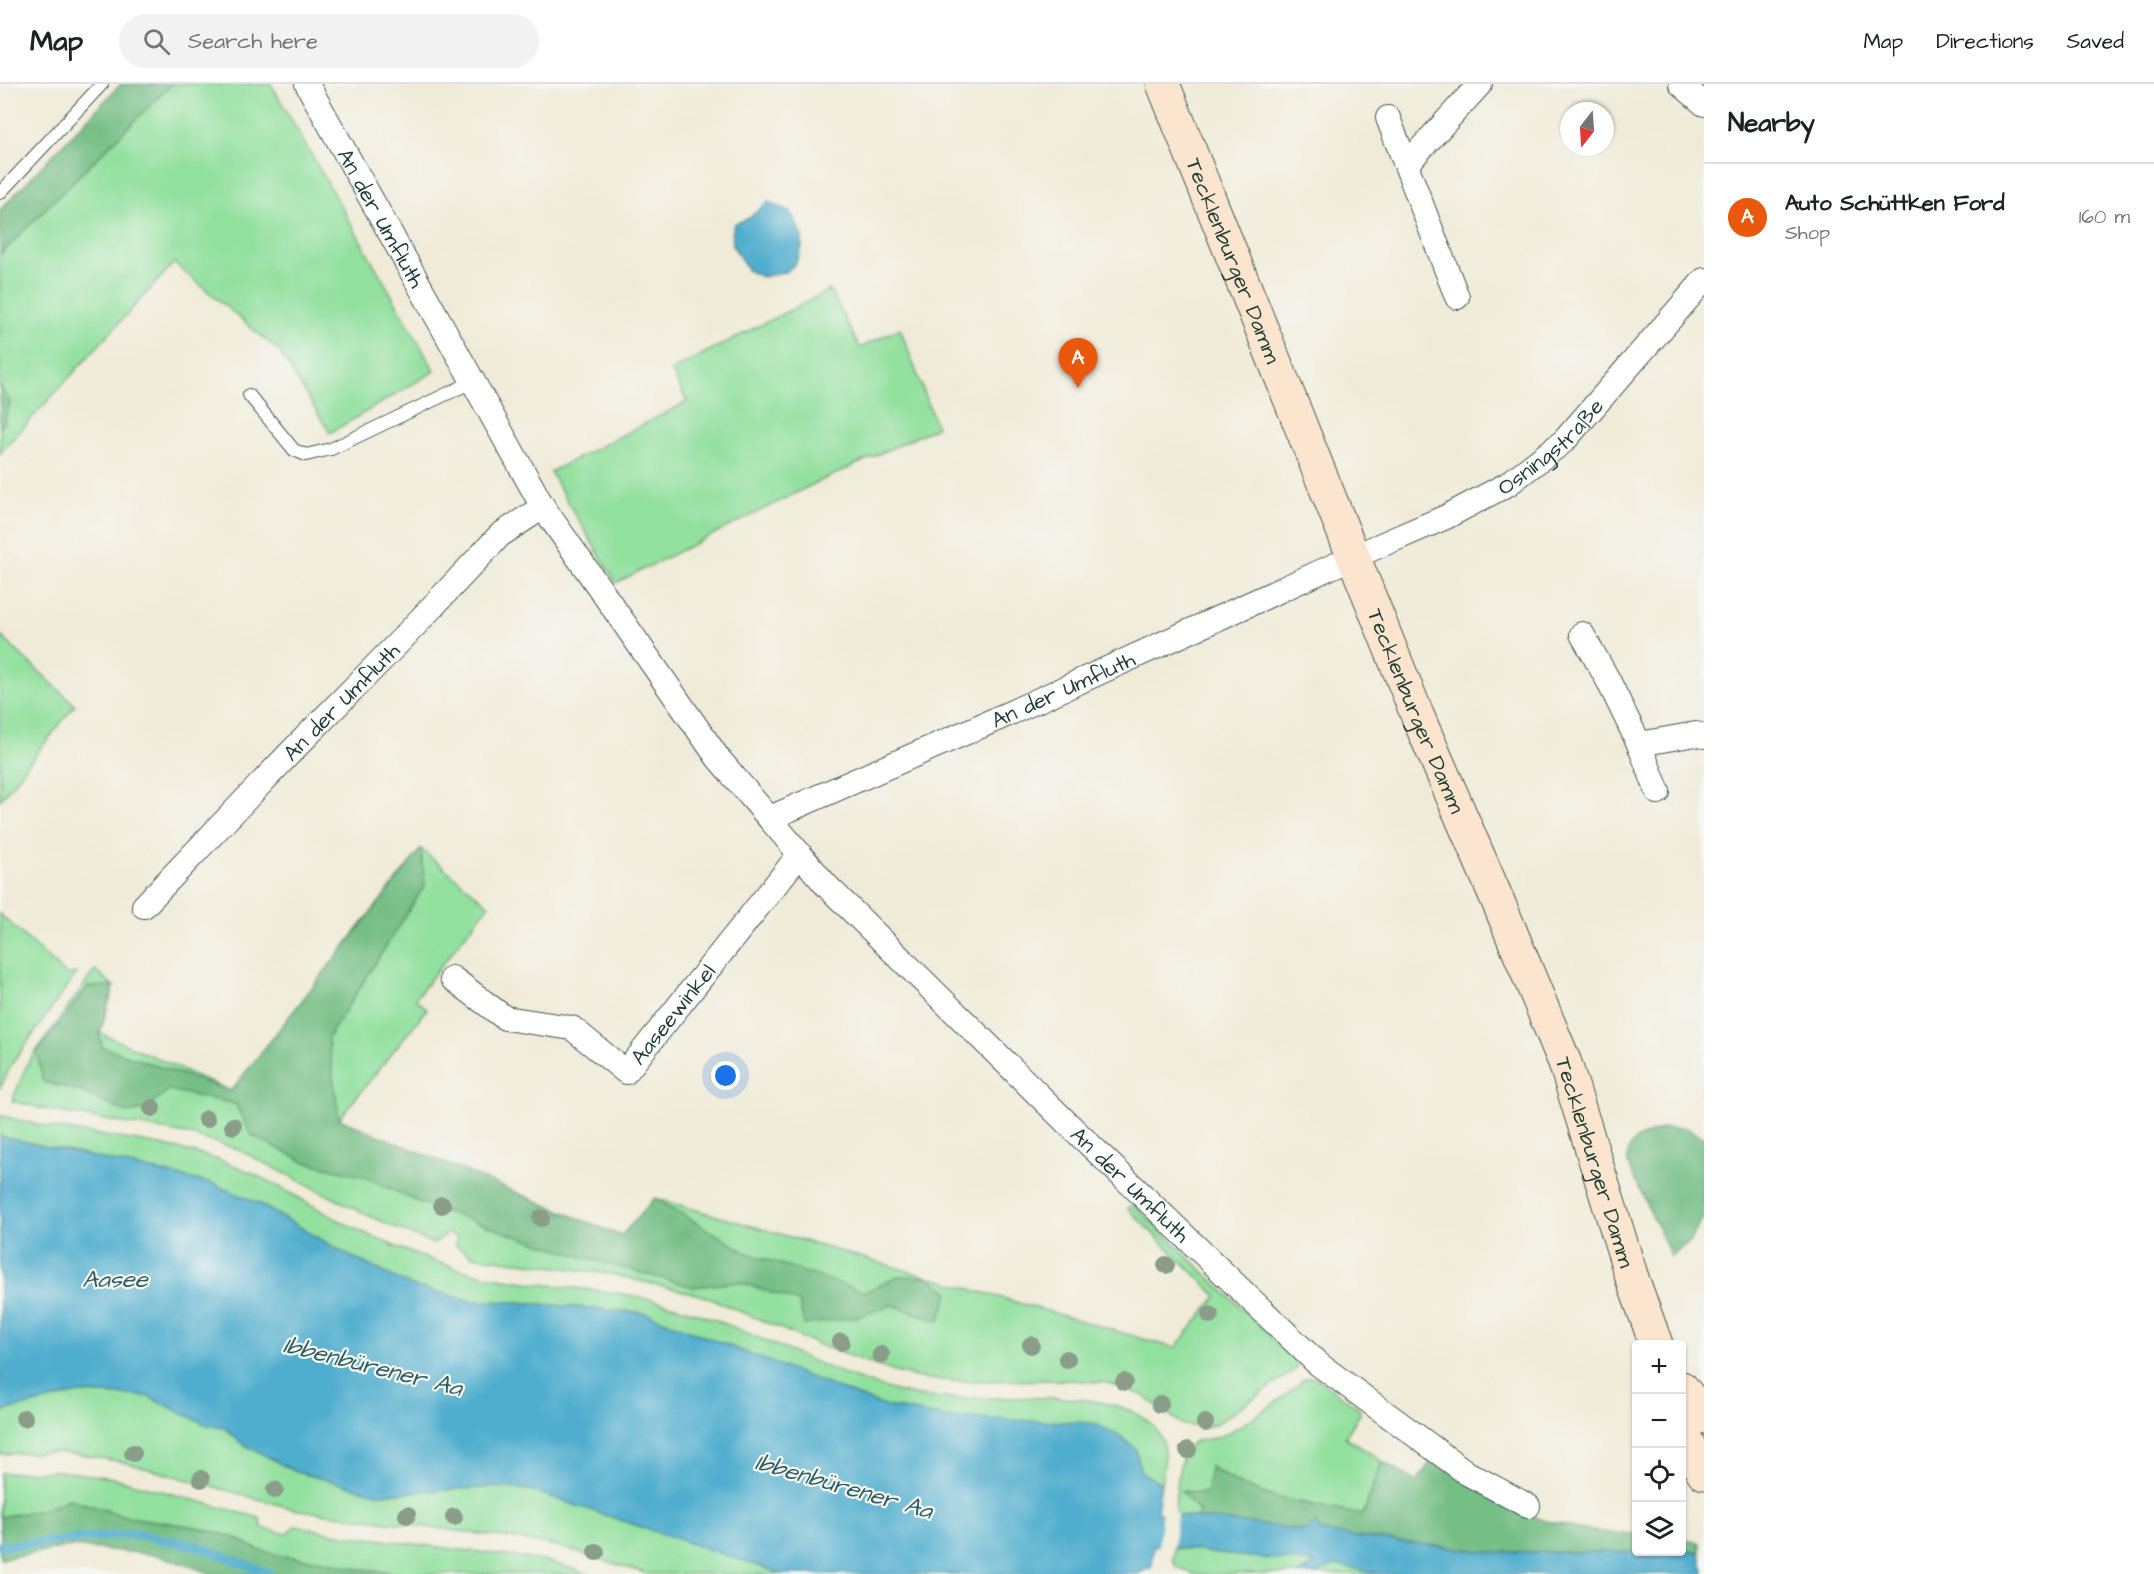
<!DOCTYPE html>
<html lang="en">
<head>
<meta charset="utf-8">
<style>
  :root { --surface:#fff; --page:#f2f2f2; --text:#202124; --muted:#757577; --line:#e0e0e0; --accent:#ea580c }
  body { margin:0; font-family:"Architects Daughter",sans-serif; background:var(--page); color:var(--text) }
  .controls { position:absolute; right:18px; bottom:18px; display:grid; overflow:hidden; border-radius:6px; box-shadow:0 2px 4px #0004 }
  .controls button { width:54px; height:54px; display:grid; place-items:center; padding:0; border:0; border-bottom:2px solid var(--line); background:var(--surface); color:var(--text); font:30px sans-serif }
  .compass { position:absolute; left:1560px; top:18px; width:54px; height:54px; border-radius:50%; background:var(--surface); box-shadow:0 2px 4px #0004; rotate:197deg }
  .you { position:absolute; left:726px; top:992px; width:21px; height:21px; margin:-15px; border:4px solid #fff; border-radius:50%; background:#1a73e8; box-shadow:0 0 0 9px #1a73e833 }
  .badge { display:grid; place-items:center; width:39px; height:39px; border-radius:50%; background:var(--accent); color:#fff; font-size:20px; font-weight:700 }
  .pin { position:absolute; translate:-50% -50px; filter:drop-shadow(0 2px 3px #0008) }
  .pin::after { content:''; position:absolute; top:32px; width:21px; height:18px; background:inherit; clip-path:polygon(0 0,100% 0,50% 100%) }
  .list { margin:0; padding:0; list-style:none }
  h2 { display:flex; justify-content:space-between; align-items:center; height:78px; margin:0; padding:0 24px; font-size:26px }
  h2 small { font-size:20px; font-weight:400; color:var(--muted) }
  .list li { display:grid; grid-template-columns:39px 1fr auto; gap:18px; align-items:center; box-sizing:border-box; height:108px; padding:0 24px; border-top:2px solid var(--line) }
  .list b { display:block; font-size:22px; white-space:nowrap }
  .list p { margin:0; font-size:20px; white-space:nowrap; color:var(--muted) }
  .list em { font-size:20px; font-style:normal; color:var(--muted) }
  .icon { flex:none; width:33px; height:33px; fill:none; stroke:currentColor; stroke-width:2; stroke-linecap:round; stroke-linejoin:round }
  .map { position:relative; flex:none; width:1704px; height:1490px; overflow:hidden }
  header { display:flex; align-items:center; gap:36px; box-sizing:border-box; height:84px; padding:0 30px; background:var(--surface); border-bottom:2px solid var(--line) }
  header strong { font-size:28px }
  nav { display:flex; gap:33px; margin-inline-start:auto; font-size:21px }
  .search { width:420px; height:54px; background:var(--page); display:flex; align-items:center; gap:15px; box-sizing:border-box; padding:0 21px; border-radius:33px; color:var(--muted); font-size:22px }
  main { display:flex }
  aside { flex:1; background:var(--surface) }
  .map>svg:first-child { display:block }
  .green { fill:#92e09e; stroke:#588e69; stroke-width:1.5 }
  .forest { fill:#75be85; stroke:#4a7e5c; stroke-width:1.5 }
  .water { fill:#4fadce; stroke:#377581; stroke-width:1.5 }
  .pier { fill:#f0ebd8 }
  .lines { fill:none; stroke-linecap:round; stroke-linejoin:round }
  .stream { stroke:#4fadce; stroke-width:9 }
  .lane-casing { stroke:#3e574d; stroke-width:14 }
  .street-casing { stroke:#3e574d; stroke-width:26 }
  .secondary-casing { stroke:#3e574d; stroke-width:35 }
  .lane { stroke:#fff; stroke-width:12 }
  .street { stroke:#fff; stroke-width:24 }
  .secondary { stroke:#fce5cf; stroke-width:33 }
  .tree { fill:#8a9d89 }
  .labels { text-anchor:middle; stroke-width:4.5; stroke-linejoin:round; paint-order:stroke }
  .street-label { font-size:22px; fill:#1f3d34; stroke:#f6f6f2 }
  .water-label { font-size:24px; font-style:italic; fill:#2d5f62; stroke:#f6f6f2 }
</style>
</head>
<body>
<header>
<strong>Map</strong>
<div class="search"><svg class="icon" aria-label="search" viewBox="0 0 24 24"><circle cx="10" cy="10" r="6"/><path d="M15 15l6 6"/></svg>Search here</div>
<nav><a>Map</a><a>Directions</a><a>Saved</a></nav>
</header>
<main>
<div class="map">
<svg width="1704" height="1490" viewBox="0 0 1704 1490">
  <rect width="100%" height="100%" fill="#f6f6f2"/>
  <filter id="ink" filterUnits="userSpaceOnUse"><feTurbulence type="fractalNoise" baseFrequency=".0167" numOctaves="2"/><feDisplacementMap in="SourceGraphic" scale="12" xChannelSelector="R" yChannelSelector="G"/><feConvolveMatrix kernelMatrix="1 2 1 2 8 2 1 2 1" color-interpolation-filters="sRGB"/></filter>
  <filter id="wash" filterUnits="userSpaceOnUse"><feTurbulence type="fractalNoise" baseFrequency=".008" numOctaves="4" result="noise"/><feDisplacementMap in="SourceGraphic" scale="24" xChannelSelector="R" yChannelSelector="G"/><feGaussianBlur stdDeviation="1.35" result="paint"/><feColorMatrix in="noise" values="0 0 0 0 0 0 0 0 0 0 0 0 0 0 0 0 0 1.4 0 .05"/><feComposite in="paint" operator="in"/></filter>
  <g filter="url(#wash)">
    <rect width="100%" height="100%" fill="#f0ebd8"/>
    <!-- green -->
    <g class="green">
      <polygon points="169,0 271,0 435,287 330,349 279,267 174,179 0,369 0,171"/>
      <polygon points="830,206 860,264 900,244 937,343 812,401 616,499 550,388 687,318 671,286"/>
      <polygon points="0,551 75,621 0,716"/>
      <polygon points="421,765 489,821 415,915 427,925 339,1035 621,1152 655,1114 1175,1264 1217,1212 1128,1125 1131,1122 1136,1123 1297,1277 1296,1285 1216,1340 1204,1343 1183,1341 1142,1311 1108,1299 1069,1296 957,1297 925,1295 895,1288 822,1262 704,1212 610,1190 472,1172 455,1161 457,1153 448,1149 433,1160 367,1131 237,1065 187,1050 53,1027 12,1017 27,980 95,886 114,902 100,949 231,1007"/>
      <polygon points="0,830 67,891 77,889 11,981 0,1005"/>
      <path d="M0,1031c75,23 156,21 230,49 38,14 73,37 108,56 40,21 80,37 124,50 70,19 143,15 213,36 80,24 152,69 233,88 61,14 206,-16 247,34 13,16 10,36 6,55l-21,-11 -4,-23 -19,-15 -174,-17 -62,-12 -236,-92 -128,-11 -45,-1 -60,-15 -66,-32 -88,-51 -44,-19 -214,-48z"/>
      <path d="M1315,1293l45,32v5l-15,23 37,24 -19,54 -90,-18 -31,-12 -32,-17 -3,26 -25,-3 18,22 -7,6 -17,-3c-2,-15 2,-48 8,-63 2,-4 6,-7 9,-11 9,-3 19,-2 28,-6 20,-9 68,-41 83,-57z"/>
      <polygon points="79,1309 147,1312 205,1340 226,1345 241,1359 380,1410 493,1403 530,1406 783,1490 648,1490 556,1462 518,1455 298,1426 127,1379 85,1371 53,1368 0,1370 0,1328"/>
      <polygon points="59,1387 114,1394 260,1434 262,1444 287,1450 295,1442 343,1451 526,1474 550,1478 589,1490 401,1490 354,1484 324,1477 282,1472 258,1466 234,1453 196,1443 128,1433 69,1415 47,1425 0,1433 0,1389"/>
      <polygon points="1174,1464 1190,1465 1209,1469 1317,1478 1299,1490 1193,1490 1175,1482 1173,1475"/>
      <polygon points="1334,1481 1382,1490 1316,1490"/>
    </g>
    <!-- forest -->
    <g class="forest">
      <polygon points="121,0 172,0 0,170 0,126"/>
      <polygon points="0,302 10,319 4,339 0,344"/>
      <polygon points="421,765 425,801 328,954 339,1035 621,1152 655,1114 747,1169 865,1208 898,1192 929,1193 949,1208 939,1237 892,1221 857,1233 804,1241 799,1218 739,1198 694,1203 586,1174 510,1150 416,1117 363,1092 305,1078 251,1051 235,1020 169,1006 145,1026 127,1029 80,1007 43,998 37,968 88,903 114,902 99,949 102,963 231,1007"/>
      <path d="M1663,1044h23l18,10v78l-14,25 -19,15 -43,-92c-3,-26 15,-27 35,-36z"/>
      <polygon points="1432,1375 1527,1432 1579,1445 1620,1450 1636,1450 1636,1468 1682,1468 1682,1453 1700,1460 1700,1468 1491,1468 1193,1435 1200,1429 1181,1407 1207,1409 1210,1383 1241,1401 1273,1413 1363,1431 1382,1377 1417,1398"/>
      <polygon points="69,1415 128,1433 196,1443 234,1453 258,1466 282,1472 324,1477 354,1484 401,1490 213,1490 157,1471 72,1462 0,1475 0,1433 47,1425"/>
    </g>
    <!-- water -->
    <g class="water">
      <polygon points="768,118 790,127 802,152 802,163 795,180 786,188 762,193 748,187 733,162 732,151 734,140 749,134"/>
      <polygon points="0,1052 214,1100 258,1119 346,1170 412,1202 472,1217 517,1218 645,1229 881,1321 944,1333 1093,1339 1117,1350 1136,1365 1141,1388 1161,1399 1157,1429 1306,1446 1316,1439 1320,1447 1355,1453 1491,1468 1700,1468 1704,1490 1382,1490 1334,1481 1316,1490 1299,1490 1316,1479 1209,1469 1190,1465 1154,1462 1152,1483 1137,1490 783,1490 530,1406 493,1403 380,1410 296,1388 241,1359 226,1345 205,1340 147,1312 79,1309 0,1328"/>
    </g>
    <!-- pier -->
    <polygon class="pier" points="1162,1427 1177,1429 1173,1467 1158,1465"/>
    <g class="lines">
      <!-- stream -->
      <polyline class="stream" points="0,1462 133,1450 195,1461 270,1490"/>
    </g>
  </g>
  <g filter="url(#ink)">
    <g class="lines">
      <!-- lane casing -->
      <g class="lane-casing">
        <g id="lane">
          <polyline points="0,109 102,0"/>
          <polyline points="249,311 294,366 306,371 331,365 474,297"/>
        </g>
      </g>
      <!-- street casing -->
      <g class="street-casing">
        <g id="street">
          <path id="s1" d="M307,0l236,423 175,251 108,127 239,236 252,242 150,110 61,33"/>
          <polyline points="1681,0 1704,20"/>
          <polyline points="1388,34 1457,213"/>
          <polyline points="1407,80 1480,0"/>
          <polyline points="1582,550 1608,596 1639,660 1696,650 1704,652"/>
          <polyline points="1639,660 1658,708"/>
          <path id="s2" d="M770,734l229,-100 354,-161 93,-40 62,-33 56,-43 140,-161"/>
          <path id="s3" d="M144,822l145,-152 112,-114 99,-105 43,-28"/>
          <path id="s4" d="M452,894l53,40 67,10 54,44 174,-218"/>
        </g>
      </g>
      <!-- secondary casing -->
      <g class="secondary-casing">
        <g id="secondary">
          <path id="s5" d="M1163,0l255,633 82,189 65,157 66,212 25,69"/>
          <polyline points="1682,1304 1704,1333"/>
          <polyline points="1682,1346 1695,1376 1704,1389"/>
        </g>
      </g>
      <!-- lane -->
      <use href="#lane" class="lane"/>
      <!-- street -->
      <use href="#street" class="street"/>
      <!-- secondary -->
      <use href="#secondary" class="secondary"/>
    </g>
    <!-- trees -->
    <g class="tree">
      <circle cx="152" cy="1024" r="9"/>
      <circle cx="206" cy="1035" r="9"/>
      <circle cx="233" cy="1042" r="9"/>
      <circle cx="442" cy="1121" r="9"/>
      <circle cx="541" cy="1134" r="9"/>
      <circle cx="1166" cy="1181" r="9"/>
      <circle cx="1210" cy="1231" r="9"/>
      <circle cx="841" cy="1258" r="9"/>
      <circle cx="1031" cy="1261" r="9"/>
      <circle cx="881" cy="1271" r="9"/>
      <circle cx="1067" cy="1275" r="9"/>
      <circle cx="1124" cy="1298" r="9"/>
      <circle cx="1160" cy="1320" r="9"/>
      <circle cx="24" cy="1334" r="9"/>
      <circle cx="1205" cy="1339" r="9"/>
      <circle cx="1188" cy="1366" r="9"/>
      <circle cx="133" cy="1369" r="9"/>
      <circle cx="201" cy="1395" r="9"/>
      <circle cx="275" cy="1406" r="9"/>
      <circle cx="407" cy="1431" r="9"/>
      <circle cx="454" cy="1433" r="9"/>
      <circle cx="596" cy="1468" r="9"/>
    </g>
  </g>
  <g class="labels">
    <!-- street labels -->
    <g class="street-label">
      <text dy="8" stroke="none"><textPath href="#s1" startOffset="153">An der Umfluth</textPath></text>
      <text dy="8" stroke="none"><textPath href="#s5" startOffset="190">Tecklenburger Damm</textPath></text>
      <text dy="8" stroke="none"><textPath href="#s2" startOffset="867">Osningstraße</textPath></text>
      <text dy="8" stroke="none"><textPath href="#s2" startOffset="320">An der Umfluth</textPath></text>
      <text dy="8" stroke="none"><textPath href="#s3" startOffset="284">An der Umfluth</textPath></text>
      <text dy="8" stroke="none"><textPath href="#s5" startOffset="676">Tecklenburger Damm</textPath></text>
      <text dy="8" stroke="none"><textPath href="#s4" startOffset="278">Aaseewinkel</textPath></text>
      <text dy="8" stroke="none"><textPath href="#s5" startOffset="1162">Tecklenburger Damm</textPath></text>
      <text dy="8" stroke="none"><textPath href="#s1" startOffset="1384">An der Umfluth</textPath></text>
    </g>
    <!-- water labels -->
    <g class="water-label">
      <text x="115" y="1203">Aasee</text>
      <text transform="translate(373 1282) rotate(14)" y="8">Ibbenbürener Aa</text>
      <text transform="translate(844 1402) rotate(16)" y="8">Ibbenbürener Aa</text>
    </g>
  </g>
</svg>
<div class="controls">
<button>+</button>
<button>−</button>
<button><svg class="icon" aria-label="locate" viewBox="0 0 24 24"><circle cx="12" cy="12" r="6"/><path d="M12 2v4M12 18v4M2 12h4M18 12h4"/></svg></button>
<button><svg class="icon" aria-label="layers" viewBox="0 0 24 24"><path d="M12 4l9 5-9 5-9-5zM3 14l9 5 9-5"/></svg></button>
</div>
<svg class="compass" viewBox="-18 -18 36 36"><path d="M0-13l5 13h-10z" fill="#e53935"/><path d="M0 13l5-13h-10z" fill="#757577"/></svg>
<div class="you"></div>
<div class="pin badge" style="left:1078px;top:304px">A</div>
</div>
<aside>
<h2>Nearby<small></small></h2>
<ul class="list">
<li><span class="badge">A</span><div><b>Auto Schüttken Ford</b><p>Shop</p></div><em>160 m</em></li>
</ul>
</aside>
</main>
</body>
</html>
